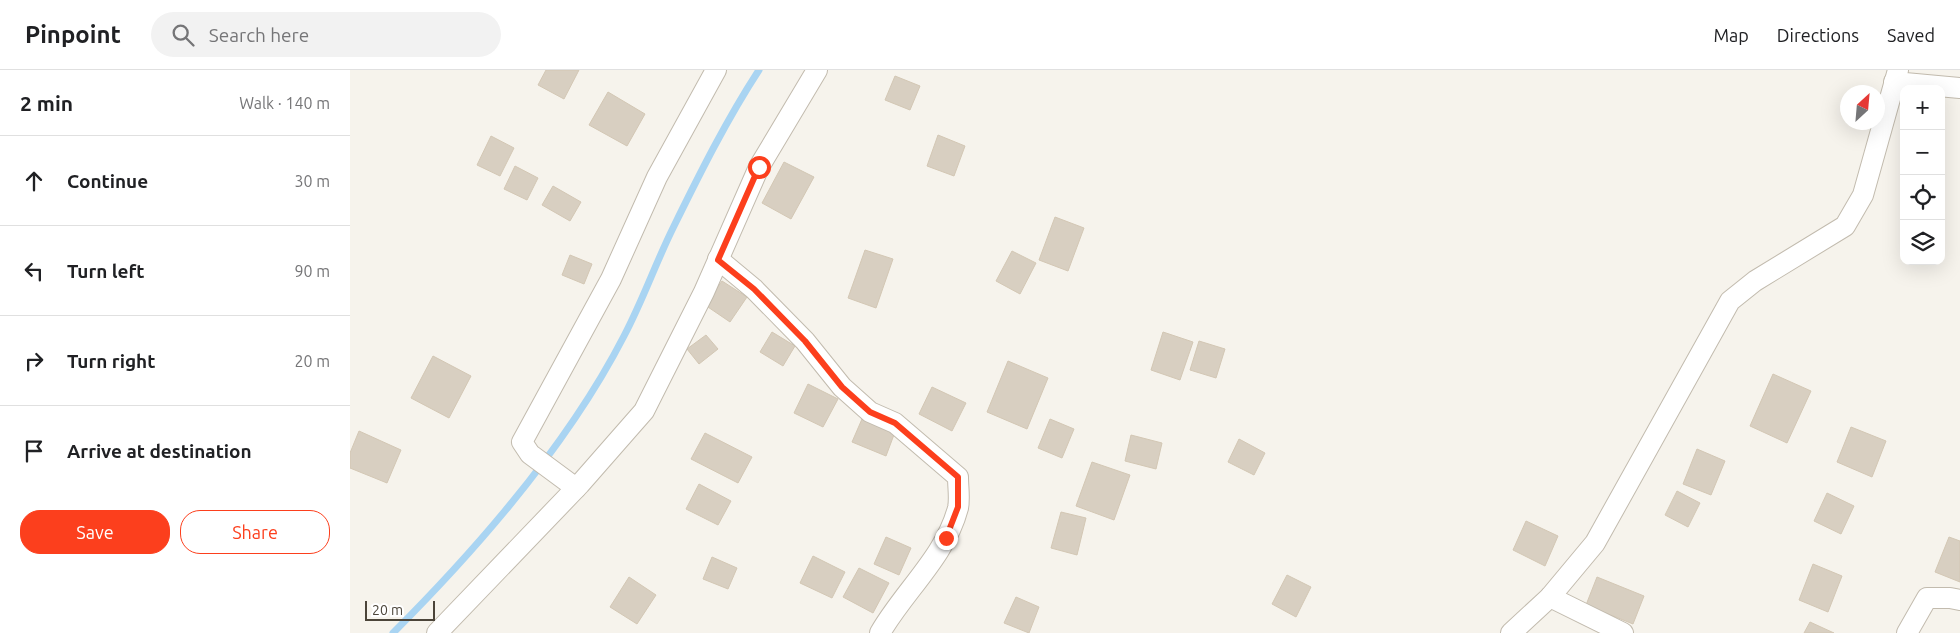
<!DOCTYPE html>
<html lang="en">
<head>
<meta charset="utf-8">
<style>
  :root { --surface:#fff; --page:#f2f2f2; --text:#202124; --muted:#757577; --line:#e0e0e0; --accent:#fc3f1d }
  body { margin:0; font-family:Ubuntu,sans-serif; background:var(--page); color:var(--text) }
  .controls { position:absolute; right:15px; top:15px; display:grid; overflow:hidden; border-radius:10px; box-shadow:0 5px 20px #0002 }
  .controls button { width:45px; height:45px; display:grid; place-items:center; padding:0; border:0; border-bottom:1px solid var(--line); background:var(--surface); color:var(--text); font:25px sans-serif }
  .compass { position:absolute; left:1490px; top:15px; width:45px; height:45px; border-radius:50%; background:var(--surface); box-shadow:0 5px 20px #0002; rotate:26deg }
  .scale { position:absolute; left:15px; bottom:12px; width:70px; box-sizing:border-box; padding-left:5px; border:2px solid #4b4439; border-top:0; font-size:14px; line-height:18px; white-space:nowrap; color:#4b4439; -webkit-text-stroke:4px #fff; paint-order:stroke }
  .stop { position:absolute; width:15px; height:15px; margin:-11px; border:4px solid #fc3f1d; border-radius:50%; background:#fff }
  .stop.end { background:#fc3f1d; border-color:#fff; box-shadow:0 1px 5px #0008 }
  .list { margin:0; padding:0; list-style:none }
  h2 { display:flex; justify-content:space-between; align-items:center; height:65px; margin:0; padding:0 20px; font-size:21px }
  h2 small { font-size:16px; font-weight:400; color:var(--muted) }
  .list li { display:grid; grid-template-columns:32px 1fr auto; gap:15px; align-items:center; box-sizing:border-box; height:90px; padding:0 20px; border-top:1px solid var(--line) }
  .list b { display:block; font-size:19px; white-space:nowrap }
  .list em { font-size:16px; font-style:normal; color:var(--muted) }
  .actions { display:flex; gap:10px; padding:15px 20px }
  .actions a { flex:1; padding:11px 0; border:1px solid var(--accent); border-radius:20px; text-align:center; font-size:18px; color:var(--accent) }
  .actions .main { background:var(--accent); color:#fff }
  .icon { flex:none; width:28px; height:28px; fill:none; stroke:currentColor; stroke-width:2; stroke-linecap:round; stroke-linejoin:round }
  .map { position:relative; flex:none; width:1610px; height:563px; overflow:hidden }
  header { display:flex; align-items:center; gap:30px; box-sizing:border-box; height:70px; padding:0 25px; background:var(--surface); border-bottom:1px solid var(--line) }
  header strong { font-size:24px }
  nav { display:flex; gap:28px; margin-inline-start:auto; font-size:18px }
  .search { width:350px; height:45px; background:var(--page); display:flex; align-items:center; gap:12px; box-sizing:border-box; padding:0 18px; border-radius:28px; color:var(--muted); font-size:19px }
  main { display:flex }
  aside { flex:1; background:var(--surface) }
  .map>svg:first-child { display:block }
  .lines { fill:none; stroke-linecap:round; stroke-linejoin:round }
  .stream { stroke:#a9d4f2; stroke-width:7 }
  .building { fill:#d8cfc1; stroke:#d3c7b4 }
  .street-casing { stroke:#c2bbae; stroke-width:22 }
  .street { stroke:#fff; stroke-width:20 }
  .route { stroke:#fc3f1d; stroke-width:6 }
</style>
</head>
<body>
<header>
<strong>Pinpoint</strong>
<div class="search"><svg class="icon" aria-label="search" viewBox="0 0 24 24"><circle cx="10" cy="10" r="6"/><path d="M15 15l6 6"/></svg>Search here</div>
<nav><a>Map</a><a>Directions</a><a>Saved</a></nav>
</header>
<main>
<aside>
<h2>2 min<small>Walk · 140 m</small></h2>
<ul class="list">
<li><svg class="icon" aria-label="ahead" viewBox="0 0 24 24"><path d="M12 20V5M6 11l6-6 6 6"/></svg><div><b>Continue</b></div><em>30 m</em></li>
<li><svg class="icon" aria-label="left" viewBox="0 0 24 24"><path d="M17 20v-9H6M10 6l-5 5 5 5"/></svg><div><b>Turn left</b></div><em>90 m</em></li>
<li><svg class="icon" aria-label="right" viewBox="0 0 24 24"><path d="M7 20v-9h11M14 6l5 5-5 5"/></svg><div><b>Turn right</b></div><em>20 m</em></li>
<li><svg class="icon" aria-label="arrive" viewBox="0 0 24 24"><path d="M6 21V4h12l-3 4 3 4H6"/></svg><div><b>Arrive at destination</b></div></li>
</ul>
<div class="actions"><a class="main">Save</a><a>Share</a></div>
</aside>
<div class="map">
<svg width="1610" height="563" viewBox="0 0 1610 563">
  <rect width="100%" height="100%" fill="#f6f3ec"/>
  <g class="lines">
    <!-- stream -->
    <path class="stream" d="M43,563c85,-85 176,-190 231,-297 19,-36 32,-74 50,-110 26,-53 53,-107 85,-156"/>
  </g>
  <!-- building -->
  <g class="building">
    <polygon points="196,0 229,0 214,29 188,15"/>
    <polygon points="545,6 570,16 560,40 535,30"/>
    <polygon points="258,22 295,44 277,76 239,55"/>
    <polygon points="588,65 615,76 604,106 577,96"/>
    <polygon points="141,66 164,78 150,106 127,95"/>
    <polygon points="434,92 464,107 441,149 412,133"/>
    <polygon points="165,96 188,108 177,130 154,119"/>
    <polygon points="203,116 231,132 220,151 192,135"/>
    <polygon points="705,147 734,158 718,201 689,190"/>
    <polygon points="515,180 543,189 526,238 498,228"/>
    <polygon points="662,181 686,193 670,224 646,211"/>
    <polygon points="220,185 242,194 234,214 212,205"/>
    <polygon points="372,211 397,227 380,252 355,235"/>
    <polygon points="422,262 445,276 433,296 410,282"/>
    <polygon points="813,262 843,272 830,310 801,300"/>
    <polygon points="356,265 368,279 349,294 337,279"/>
    <polygon points="849,271 875,279 866,308 840,300"/>
    <polygon points="83,286 121,306 99,348 61,328"/>
    <polygon points="658,291 698,308 677,359 637,342"/>
    <polygon points="1423,304 1461,321 1437,373 1400,356"/>
    <polygon points="458,314 488,329 473,357 444,343"/>
    <polygon points="582,317 616,333 602,361 569,344"/>
    <polygon points="512,349 545,362 536,386 502,372"/>
    <polygon points="700,349 724,359 712,388 688,378"/>
    <polygon points="1501,357 1536,371 1522,407 1487,392"/>
    <polygon points="9,361 51,380 37,413 0,398 0,383"/>
    <polygon points="355,363 402,387 388,413 341,389"/>
    <polygon points="781,365 812,373 806,399 775,391"/>
    <polygon points="889,369 915,383 904,405 878,392"/>
    <polygon points="1347,379 1375,391 1361,425 1333,414"/>
    <polygon points="742,392 780,405 764,450 726,436"/>
    <polygon points="349,414 381,431 368,455 336,439"/>
    <polygon points="1327,421 1350,433 1338,457 1315,445"/>
    <polygon points="1477,423 1504,436 1491,464 1464,451"/>
    <polygon points="711,442 736,448 727,485 701,478"/>
    <polygon points="1176,451 1208,466 1195,496 1163,480"/>
    <polygon points="536,467 561,478 549,505 524,494"/>
    <polygon points="1599,467 1610,471 1610,512 1585,502"/>
    <polygon points="463,486 495,502 482,528 450,513"/>
    <polygon points="362,487 387,498 378,519 353,509"/>
    <polygon points="1463,494 1492,506 1478,542 1449,530"/>
    <polygon points="509,498 539,513 523,543 493,527"/>
    <polygon points="937,505 961,517 946,547 922,534"/>
    <polygon points="279,507 306,525 287,554 260,537"/>
    <polygon points="1247,507 1294,526 1283,554 1236,535"/>
    <polygon points="666,527 689,537 679,563 654,553"/>
    <polygon points="1460,552 1484,563 1454,563"/>
  </g>
  <g class="lines">
    <!-- street casing -->
    <g class="street-casing">
      <g id="street">
        <polyline points="1544,12 1610,18"/>
        <path d="M368,189l36,30 51,52 37,46 28,25 25,11 63,54c0,10 2,22 0,31 -13,49 -54,83 -78,125"/>
        <polyline points="226,418 180,384 172,372 261,209 307,107 366,0"/>
        <polyline points="1200,527 1273,563"/>
        <polyline points="87,563 230,414 294,341 354,222 409,97 467,0"/>
        <polyline points="1161,563 1200,527 1245,473 1380,231 1405,211 1495,156 1513,125 1548,0"/>
        <polyline points="1557,563 1577,528 1600,528 1610,530"/>
      </g>
    </g>
    <!-- street -->
    <use href="#street" class="street"/>
  </g>
  <g class="lines">
    <!-- route -->
    <polyline class="route" points="409,97 368,190 404,219 455,271 492,317 520,342 545,353 608,407 608,437 596,468"/>
  </g>
</svg>
<div class="controls">
<button>+</button>
<button>−</button>
<button><svg class="icon" aria-label="locate" viewBox="0 0 24 24"><circle cx="12" cy="12" r="6"/><path d="M12 2v4M12 18v4M2 12h4M18 12h4"/></svg></button>
<button><svg class="icon" aria-label="layers" viewBox="0 0 24 24"><path d="M12 4l9 5-9 5-9-5zM3 14l9 5 9-5"/></svg></button>
</div>
<svg class="compass" viewBox="-18 -18 36 36"><path d="M0-13l5 13h-10z" fill="#e53935"/><path d="M0 13l5-13h-10z" fill="#757577"/></svg>
<div class="scale">20 m</div>
<div class="stop" style="left:409px;top:97px"></div>
<div class="stop end" style="left:596px;top:468px"></div>
</div>
</main>
</body>
</html>
